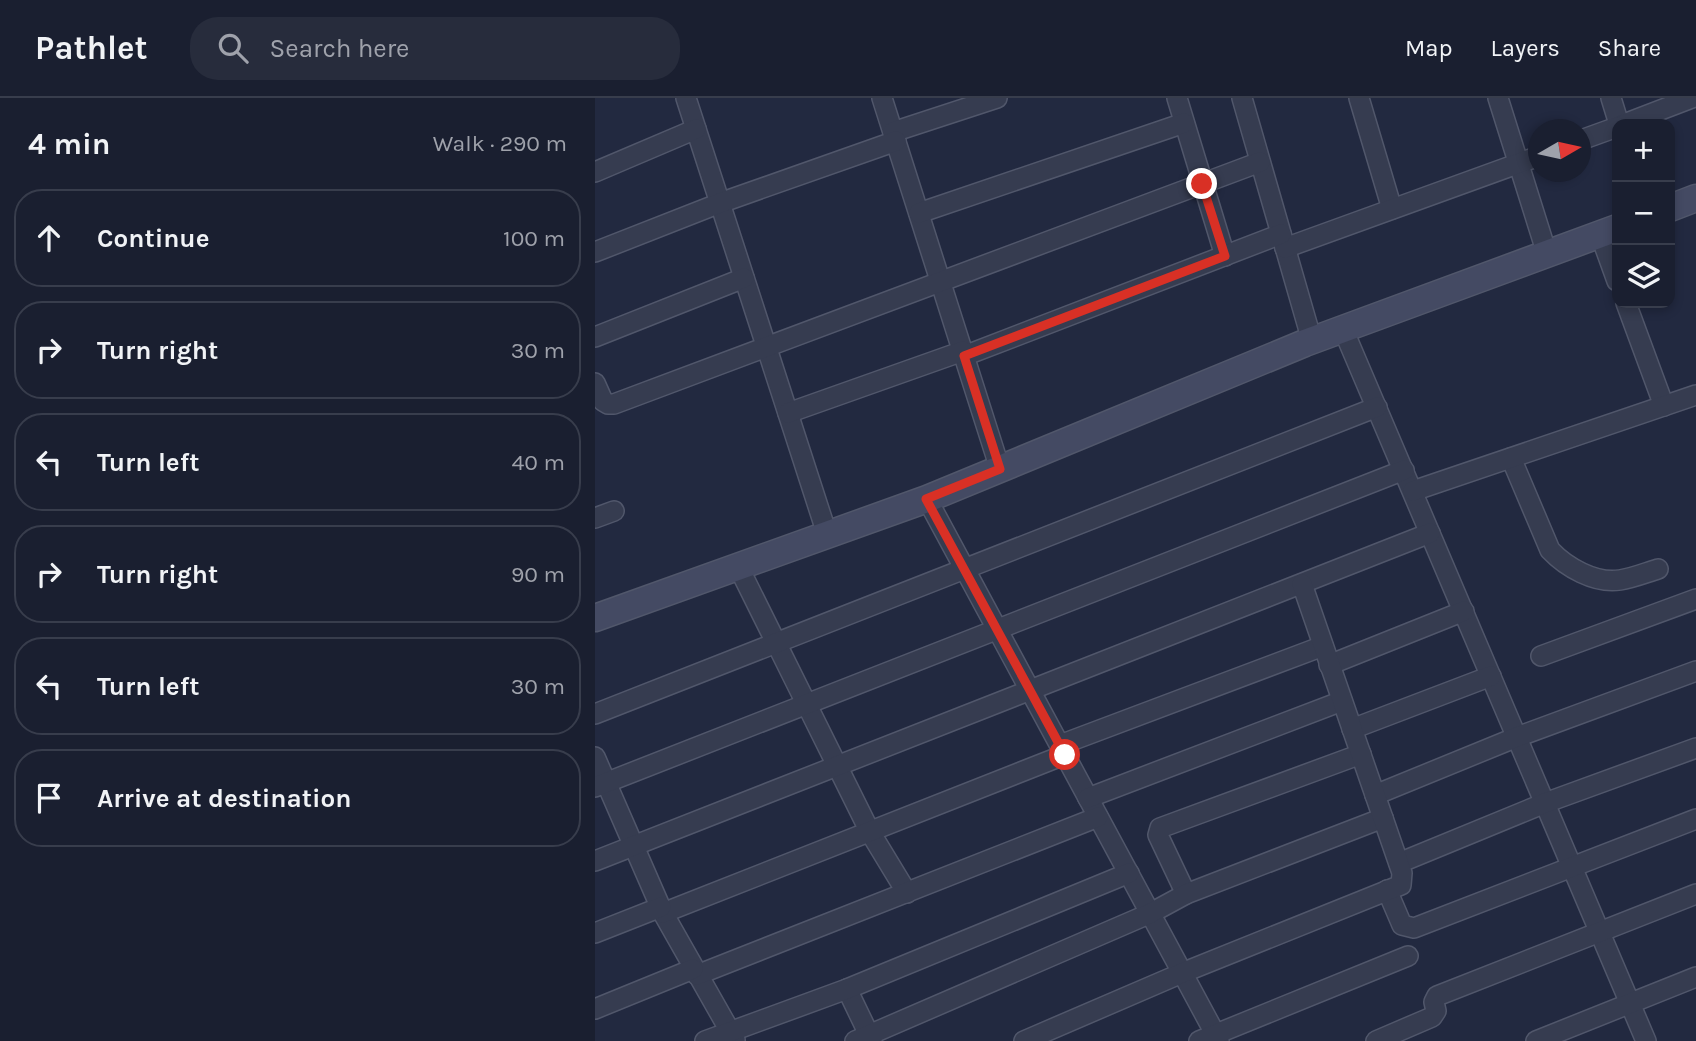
<!DOCTYPE html>
<html lang="en">
<head>
<meta charset="utf-8">
<style>
  :root { --surface:#1a1f30; --page:#272c3c; --text:#f1f3f6; --muted:#9fa2ab; --line:#383d4c }
  body { margin:0; font-family:Karla,sans-serif; background:var(--page); color:var(--text) }
  .controls { position:absolute; right:21px; top:21px; display:grid; overflow:hidden; border-radius:14px; box-shadow:0 4px 10px #0003 }
  .controls button { width:63px; height:63px; display:grid; place-items:center; padding:0; border:0; border-bottom:2px solid var(--line); background:var(--surface); color:var(--text); font:35px sans-serif }
  .compass { position:absolute; left:933px; top:21px; width:63px; height:63px; border-radius:50%; background:var(--surface); box-shadow:0 4px 10px #0003; rotate:81deg }
  .stop { position:absolute; width:21px; height:21px; margin:-16px; border:5px solid #d93025; border-radius:50%; background:#fff }
  .stop.end { background:#d93025; border-color:#fff; box-shadow:0 2px 7px #0008 }
  .list { margin:0; padding:0; list-style:none }
  h2 { display:flex; justify-content:space-between; align-items:center; height:91px; margin:0; padding:0 28px; font-size:30px }
  h2 small { font-size:23px; font-weight:400; color:var(--muted) }
  .list li { display:grid; grid-template-columns:46px 1fr auto; gap:21px; align-items:center; box-sizing:border-box; height:98px; margin:0 14px 14px; padding:0 14px; border:2px solid var(--line); border-radius:28px }
  .list b { display:block; font-size:26px; white-space:nowrap }
  .list em { font-size:23px; font-style:normal; color:var(--muted) }
  .icon { flex:none; width:38px; height:38px; fill:none; stroke:currentColor; stroke-width:2; stroke-linecap:round; stroke-linejoin:round }
  .map { position:relative; flex:none; width:1101px; height:943px; overflow:hidden }
  header { display:flex; align-items:center; gap:42px; box-sizing:border-box; height:98px; padding:0 35px; background:var(--surface); border-bottom:2px solid var(--line) }
  header strong { font-size:33px }
  nav { display:flex; gap:38px; margin-inline-start:auto; font-size:24px }
  .search { width:490px; height:63px; background:var(--page); display:flex; align-items:center; gap:18px; box-sizing:border-box; padding:0 24px; border-radius:28px; color:var(--muted); font-size:26px }
  main { display:flex }
  aside { flex:1; background:var(--surface) }
  .map>svg:first-child { display:block }
  .lines { fill:none; stroke-linecap:round; stroke-linejoin:round }
  .street-casing { stroke:#51576b; stroke-width:22 }
  .secondary-casing { stroke:#51576b; stroke-width:29 }
  .street { stroke:#363c50; stroke-width:19 }
  .secondary { stroke:#444a63; stroke-width:26 }
  .route { stroke:#d93025; stroke-width:9 }
</style>
</head>
<body>
<header>
<strong>Pathlet</strong>
<div class="search"><svg class="icon" aria-label="search" viewBox="0 0 24 24"><circle cx="10" cy="10" r="6"/><path d="M15 15l6 6"/></svg>Search here</div>
<nav><a>Map</a><a>Layers</a><a>Share</a></nav>
</header>
<main>
<aside>
<h2>4 min<small>Walk · 290 m</small></h2>
<ul class="list">
<li><svg class="icon" aria-label="ahead" viewBox="0 0 24 24"><path d="M12 20V5M6 11l6-6 6 6"/></svg><div><b>Continue</b></div><em>100 m</em></li>
<li><svg class="icon" aria-label="right" viewBox="0 0 24 24"><path d="M7 20v-9h11M14 6l5 5-5 5"/></svg><div><b>Turn right</b></div><em>30 m</em></li>
<li><svg class="icon" aria-label="left" viewBox="0 0 24 24"><path d="M17 20v-9H6M10 6l-5 5 5 5"/></svg><div><b>Turn left</b></div><em>40 m</em></li>
<li><svg class="icon" aria-label="right" viewBox="0 0 24 24"><path d="M7 20v-9h11M14 6l5 5-5 5"/></svg><div><b>Turn right</b></div><em>90 m</em></li>
<li><svg class="icon" aria-label="left" viewBox="0 0 24 24"><path d="M17 20v-9H6M10 6l-5 5 5 5"/></svg><div><b>Turn left</b></div><em>30 m</em></li>
<li><svg class="icon" aria-label="arrive" viewBox="0 0 24 24"><path d="M6 21V4h12l-3 4 3 4H6"/></svg><div><b>Arrive at destination</b></div></li>
</ul>
</aside>
<div class="map">
<svg width="1101" height="943" viewBox="0 0 1101 943">
  <rect width="100%" height="100%" fill="#222940"/>
  <g class="lines">
    <!-- street casing -->
    <g class="street-casing">
      <g id="street">
        <polyline points="91,0 232,436"/>
        <polyline points="287,0 405,371"/>
        <polyline points="582,0 630,158"/>
        <polyline points="647,0 717,243"/>
        <polyline points="764,0 797,111"/>
        <polyline points="903,0 952,156"/>
        <polyline points="1016,0 1024,26"/>
        <polyline points="1029,26 1097,0"/>
        <polyline points="298,34 402,0"/>
        <polyline points="986,42 1022,29"/>
        <polyline points="0,74 101,31"/>
        <polyline points="324,115 589,25"/>
        <polyline points="1005,136 1022,183"/>
        <polyline points="690,150 944,58"/>
        <polyline points="0,154 125,105 301,43"/>
        <polyline points="1031,205 1069,308"/>
        <polyline points="748,231 1051,943"/>
        <polyline points="0,239 149,180"/>
        <polyline points="369,258 686,136"/>
        <polyline points="0,285 8,303 13,306 19,306 665,64"/>
        <polyline points="193,315 368,253"/>
        <path d="M916,360l39,92c16,17 45,34 70,30 13,-2 25,-7 38,-11"/>
        <polyline points="818,393 1101,297"/>
        <polyline points="332,401 624,943"/>
        <polyline points="0,420 19,413"/>
        <polyline points="143,468 275,734 312,795"/>
        <polyline points="946,558 1101,501"/>
        <polyline points="734,567 869,513"/>
        <polyline points="0,616 782,309"/>
        <polyline points="757,631 896,578"/>
        <polyline points="465,647 728,548"/>
        <polyline points="0,659 68,815 140,942"/>
        <polyline points="0,689 809,372"/>
        <polyline points="780,697 922,639 1101,573"/>
        <polyline points="493,700 747,603"/>
        <polyline points="0,763 835,435"/>
        <polyline points="804,765 950,705 1101,650"/>
        <polyline points="792,792 807,827 819,830 1101,721"/>
        <polyline points="591,796 563,737 565,730 766,656"/>
        <polyline points="68,815 469,657"/>
        <polyline points="0,835 66,809"/>
        <polyline points="102,877 503,719"/>
        <polyline points="252,891 277,943"/>
        <polyline points="0,911 98,871"/>
        <polyline points="110,943 252,891 534,775"/>
        <polyline points="260,943 556,815 591,796 788,720"/>
        <polyline points="429,943 587,875 806,787 807,775 707,486"/>
        <polyline points="604,943 813,858"/>
        <polyline points="781,943 837,919 841,913 839,904 842,898 1101,796"/>
        <polyline points="941,943 1101,879"/>
      </g>
    </g>
    <!-- secondary casing -->
    <g class="secondary-casing">
      <g id="secondary">
        <polyline points="1075,110 1101,100"/>
        <polyline points="0,520 332,401 710,245 1022,130"/>
      </g>
    </g>
    <!-- street -->
    <use href="#street" class="street"/>
    <!-- secondary -->
    <use href="#secondary" class="secondary"/>
  </g>
  <g class="lines">
    <!-- route -->
    <polyline class="route" points="470,657 331,401 405,371 369,258 630,158 607,86"/>
  </g>
</svg>
<div class="controls">
<button>+</button>
<button>−</button>
<button><svg class="icon" aria-label="layers" viewBox="0 0 24 24"><path d="M12 4l9 5-9 5-9-5zM3 14l9 5 9-5"/></svg></button>
</div>
<svg class="compass" viewBox="-18 -18 36 36"><path d="M0-13l5 13h-10z" fill="#e53935"/><path d="M0 13l5-13h-10z" fill="#9fa2ab"/></svg>
<div class="stop" style="left:470px;top:657px"></div>
<div class="stop end" style="left:607px;top:86px"></div>
</div>
</main>
</body>
</html>
